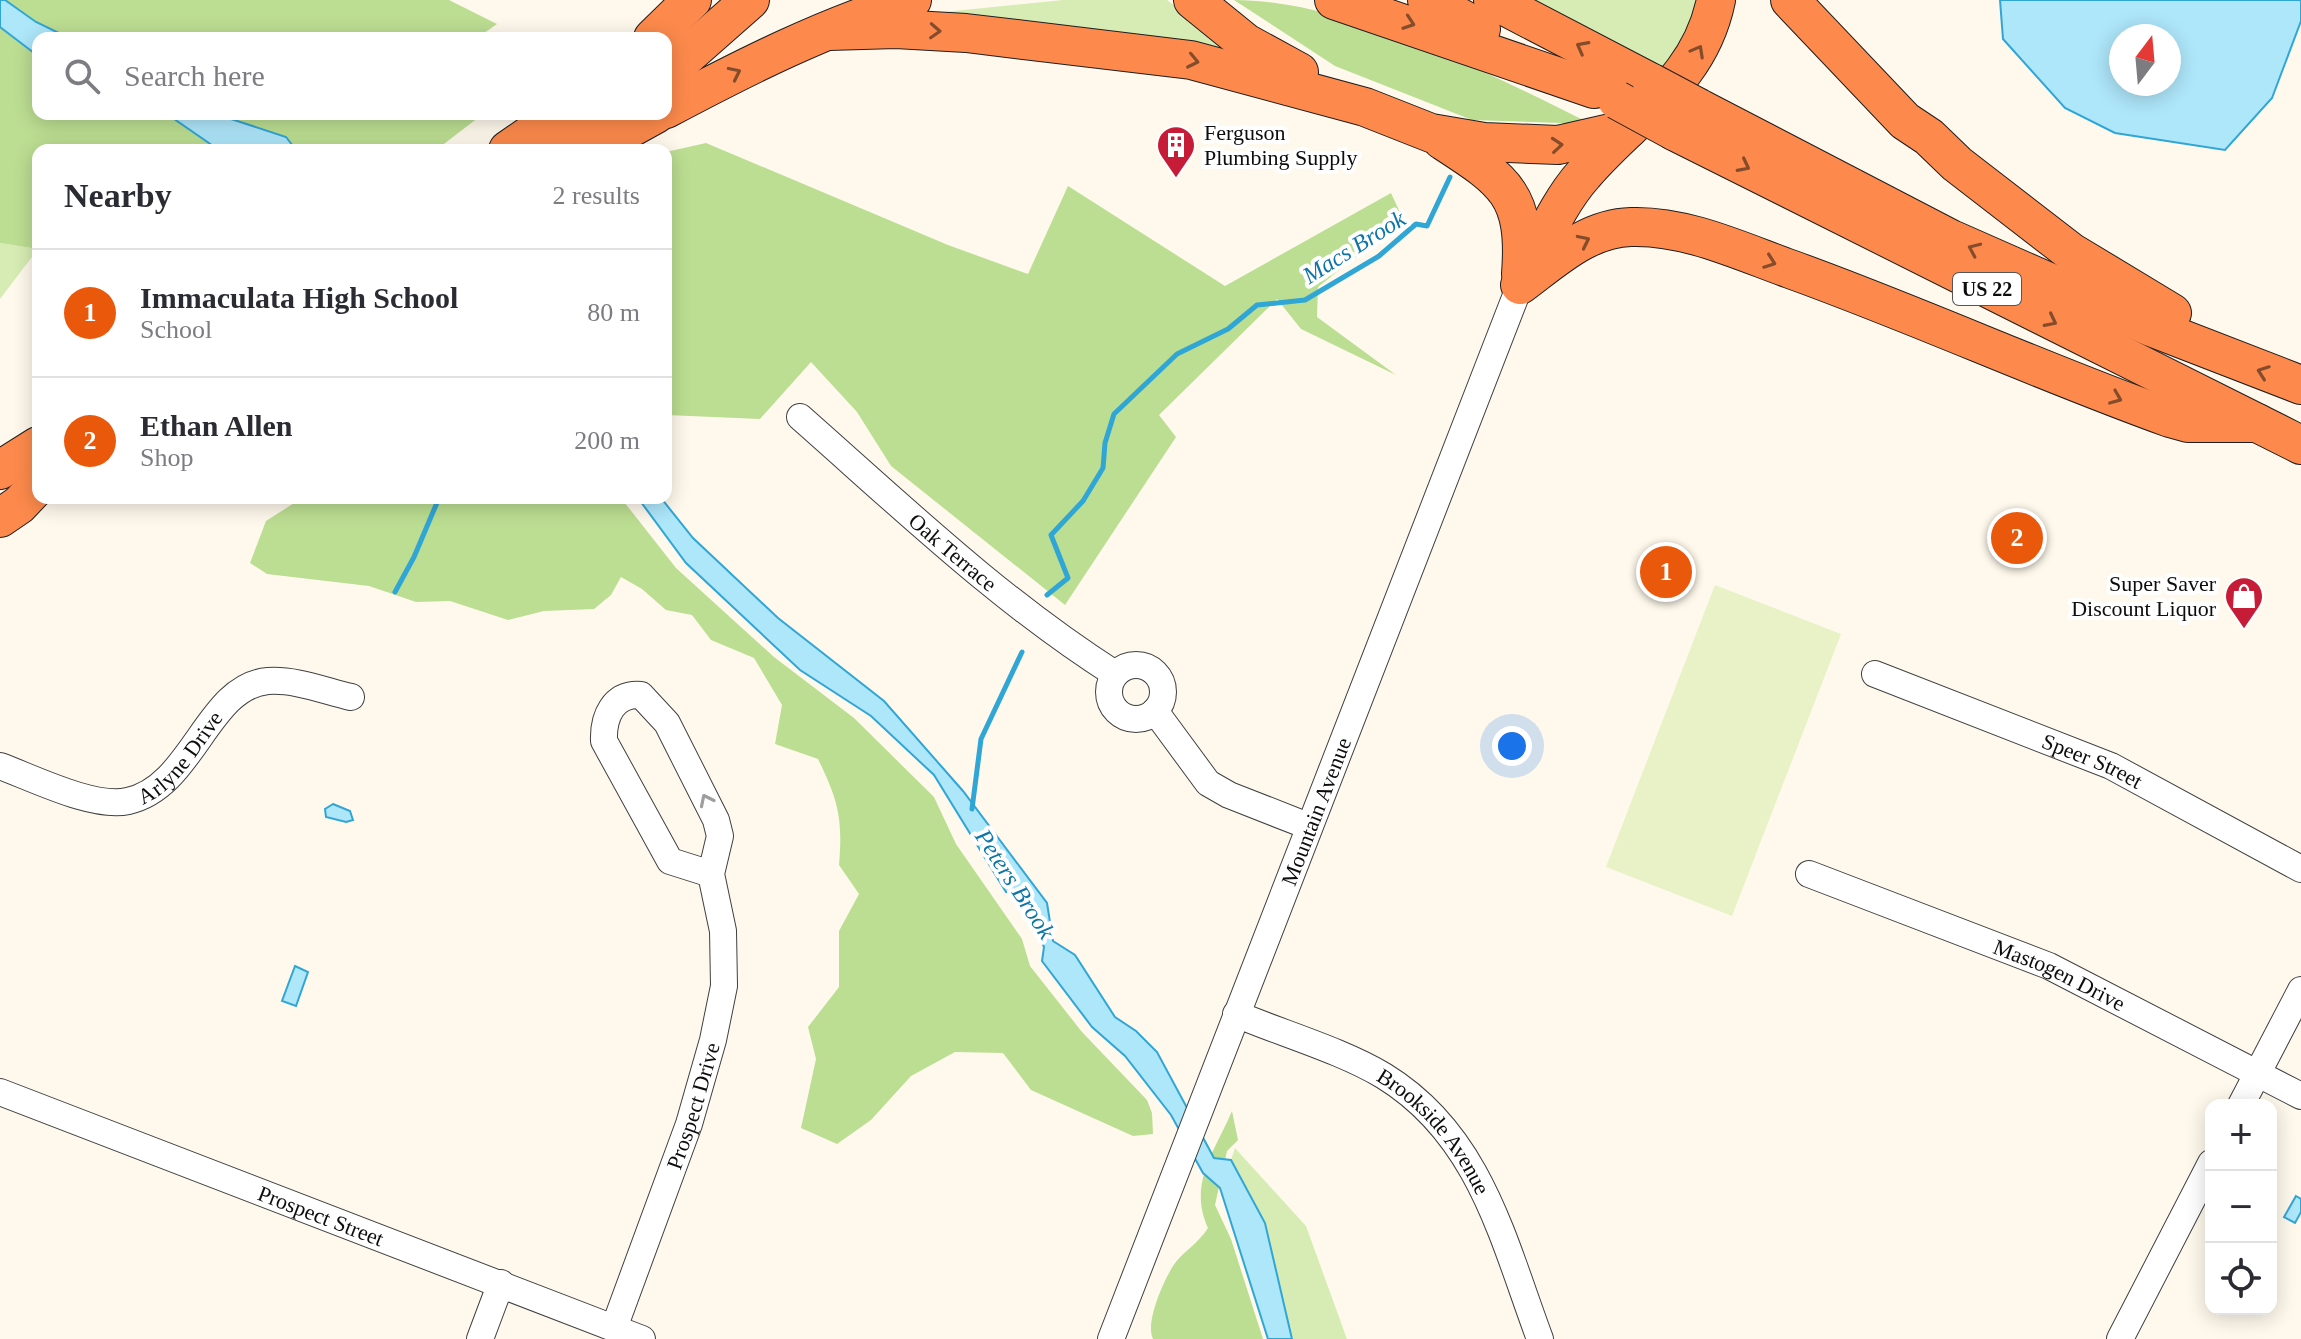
<!DOCTYPE html>
<html lang="en">
<head>
<meta charset="utf-8">
<style>
  :root { --surface:#fff; --page:#f2f2f3; --text:#2b2b33; --muted:#7c7c81; --line:#e1e1e2; --accent:#ea580c }
  body { margin:0; font-family:"Times New Roman",serif; background:var(--page); color:var(--text) }
  .controls { position:absolute; right:24px; bottom:24px; display:grid; overflow:hidden; border-radius:16px; box-shadow:0 4px 20px #0003 }
  .controls button { width:72px; height:72px; display:grid; place-items:center; padding:0; border:0; border-bottom:2px solid var(--line); background:var(--surface); color:var(--text); font:40px sans-serif }
  .compass { position:absolute; left:2109px; top:24px; width:72px; height:72px; border-radius:50%; background:var(--surface); box-shadow:0 4px 20px #0003; rotate:16deg }
  .you { position:absolute; left:1512px; top:746px; width:28px; height:28px; margin:-20px; border:6px solid #fff; border-radius:50%; background:#1a73e8; box-shadow:0 0 0 12px #1a73e833 }
  .badge { display:grid; place-items:center; width:52px; height:52px; border-radius:50%; background:var(--accent); color:#fff; font-size:26px; font-weight:700 }
  .pin { position:absolute; translate:-50% -50%; border:4px solid #fff; box-shadow:0 2px 8px #0006 }
  .list { margin:0; padding:0; list-style:none }
  h2 { display:flex; justify-content:space-between; align-items:center; height:104px; margin:0; padding:0 32px; font-size:34px }
  h2 small { font-size:26px; font-weight:400; color:var(--muted) }
  .list li { display:grid; grid-template-columns:52px 1fr auto; gap:24px; align-items:center; box-sizing:border-box; height:128px; padding:0 32px; border-top:2px solid var(--line) }
  .list b { display:block; font-size:30px; white-space:nowrap }
  .list p { margin:0; font-size:26px; white-space:nowrap; color:var(--muted) }
  .list em { font-size:26px; font-style:normal; color:var(--muted) }
  .icon { flex:none; width:44px; height:44px; fill:none; stroke:currentColor; stroke-width:2; stroke-linecap:round; stroke-linejoin:round }
  .map { position:relative; flex:none; width:2301px; height:1339px; overflow:hidden }
  .search { position:absolute; background:var(--surface); box-shadow:0 4px 20px #0003; left:32px; top:32px; width:640px; height:88px; display:flex; align-items:center; gap:20px; box-sizing:border-box; padding:0 28px; border-radius:16px; color:var(--muted); font-size:30px }
  .panel { position:absolute; background:var(--surface); box-shadow:0 4px 20px #0003; left:32px; top:144px; width:640px; height:360px; border-radius:16px }
  .map>svg:first-child { display:block }
  .green { fill:#d7ecb4 }
  .forest { fill:#bcde92 }
  .pitch { fill:#e8f2c6 }
  .water { fill:#aee6fa; stroke:#30a6d6; stroke-width:2; fill-rule:evenodd }
  .lines { fill:none; stroke-linecap:round; stroke-linejoin:round }
  .stream { stroke:#30a6d6; stroke-width:5 }
  .minor-casing { stroke:#404040; stroke-width:28 }
  .highway-casing { stroke:#1e1e1e; stroke-width:40 }
  .minor { stroke:#fff; stroke-width:26 }
  .highway { stroke:#fd8a4c; stroke-width:38 }
  .highway-bridge-casing { stroke:#1e1e1e; stroke-width:40; stroke-linecap:butt }
  .highway-bridge { stroke:#fd8a4c; stroke-width:38 }
  .oneway { stroke:#854c2c }
  .oneway2 { stroke:#9e9e9e }
  .labels { text-anchor:middle; stroke-width:8; stroke-linejoin:round; paint-order:stroke }
  .shield { fill:#fff; stroke:#565656; stroke-width:2 }
  .shield-label { font-size:20px; font-weight:bold; fill:#0d0d0d }
  .poi-label { font-size:22px; fill:#0d0d0d; stroke:#fff; text-anchor:start }
  .street-label { font-size:22px; fill:#0d0d0d; stroke:#fff }
  .water-label { font-size:24px; font-style:italic; fill:#0e75a7; stroke:#fff }
</style>
</head>
<body>
<div class="map">
<svg width="2301" height="1339" viewBox="0 0 2301 1339">
  <rect width="100%" height="100%" fill="#fff9ed"/>
  <!-- green -->
  <g class="green">
    <polygon points="1063,0 1167,0 1239,55 934,13"/>
    <polygon points="1525,0 1709,0 1668,71"/>
    <polygon points="0,243 38,249 0,299"/>
    <polygon points="1235,1148 1306,1226 1347,1339 1292,1339 1265,1223 1231,1160"/>
  </g>
  <!-- forest -->
  <g class="forest">
    <polygon points="5,0 449,0 497,24 477,38 69,38 36,22"/>
    <path d="M1234,0c112,0 257,74 357,124l-119,-4 -137,-54z"/>
    <polygon points="0,27 38,56 38,114 167,114 219,150 172,150 167,145 160,150 38,150 38,249 0,243"/>
    <polygon points="216,114 483,114 436,150 296,150 285,137"/>
    <polygon points="706,143 948,245 1028,274 1068,186 1225,286 1391,193 1403,219 1318,287 1317,317 1396,375 1301,329 1277,299 1159,415 1176,437 1065,605 891,466 857,412 811,362 760,419 666,415 666,152"/>
    <path d="M302,498h319l55,70 98,89 80,61 80,79 22,47 66,95 8,27 52,66 65,68 5,13 1,21 -20,2 -102,-46 -28,-37 -48,-1 -44,24 -40,44 -34,24 -36,-16 15,-69 -8,-32 31,-40v-56l20,-37 -20,-29c4,-47 -1,-65 -21,-106l-43,-15 7,-39 -28,-47 -43,-18 -19,-25 -26,-5 -24,-21 -21,-12 -10,18 -17,14 -50,2 -36,9 -58,-19 -34,1 -47,-16 -102,-12 -17,-11 16,-42z"/>
    <path d="M1232,1111l6,29 -11,11 -12,54 16,34 32,100h-110c-8,-16 10,-57 20,-73 8,-13 25,-22 35,-38 -20,-44 6,-75 24,-117z"/>
  </g>
  <!-- pitch -->
  <polygon class="pitch" points="1715,585 1841,634 1732,916 1606,867"/>
  <!-- water -->
  <g class="water">
    <polygon points="0,0 5,0 36,22 69,38 38,38 38,56 0,27"/>
    <path d="M2000,0h301v21l-29,77 -47,52 -110,-17 -50,-25 -62,-69zM2121,36h48v48h-48z"/>
    <polygon points="167,114 216,114 286,137 296,150 219,150"/>
    <polygon points="638,498 661,498 693,538 778,618 884,701 963,791 1047,903 1053,941 1075,955 1115,1017 1136,1031 1157,1052 1214,1158 1231,1160 1265,1223 1292,1339 1268,1339 1220,1188 1203,1173 1171,1115 1125,1056 1092,1027 1042,961 1044,947 1017,892 1006,892 934,775 871,716 800,670 686,563"/>
    <polygon points="333,804 350,811 353,820 346,822 326,817 325,809"/>
    <polygon points="295,966 308,972 296,1006 282,1001"/>
    <polygon points="2296,1196 2301,1199 2301,1212 2295,1223 2284,1217"/>
  </g>
  <g class="lines">
    <!-- stream -->
    <g class="stream">
      <polyline points="395,592 414,557 439,498"/>
      <polyline points="1047,595 1068,578 1051,535 1083,501 1103,468 1105,443 1114,414 1177,354 1228,329 1257,305 1305,300 1379,256 1416,224 1427,226 1450,177"/>
      <polyline points="972,809 981,739 1022,652"/>
    </g>
    <!-- minor casing -->
    <g class="minor-casing">
      <g id="minor">
        <path id="s1" d="M800,417c102,90 200,184 315,257"/>
        <circle cx="1136" cy="692" r="27"/>
        <path id="s2" d="M1875,674l236,92 190,103"/>
        <polyline points="1155,711 1208,783 1229,795 1308,826"/>
        <path id="s3" d="M0,766c33,12 94,43 128,35 65,-14 79,-115 140,-120 27,-2 57,10 83,16"/>
        <path id="s4" d="M1809,874l240,92 252,130"/>
        <path id="s5" d="M1236,1014c45,19 107,37 148,62 96,59 119,164 156,263"/>
        <path id="s6" d="M0,1092l642,247"/>
        <polyline points="2241,1105 2301,990"/>
        <path id="s7" d="M614,1328l75,-204 24,-84 11,-54 -1,-55 -12,-57 9,-38 -4,-16 -49,-97 -26,-28c-28,-2 -38,22 -37,46l66,120 41,13"/>
        <polyline points="480,1339 501,1283"/>
        <path id="s8" d="M1111,1339l409,-1054"/>
        <polyline points="2120,1339 2211,1163"/>
      </g>
    </g>
    <!-- highway casing -->
    <g class="highway-casing">
      <g id="highway">
        <polyline points="1193,0 1246,43 1299,72"/>
        <polyline points="1334,0 1594,89"/>
        <polyline points="1427,0 1481,29"/>
        <polyline points="1493,0 1652,83"/>
        <polyline points="1790,0 1905,121 1929,137 1957,164 2071,252 2172,313"/>
        <polyline points="829,31 896,29 966,33 1191,60 1365,107 1431,133 1484,142 1558,145 1628,129"/>
        <polyline points="653,38 692,0"/>
        <polyline points="666,74 750,0"/>
        <polyline points="1699,108 1951,239 2151,327 2301,385"/>
        <path d="M666,109c79,-42 160,-83 246,-109"/>
        <polyline points="1674,131 2301,445"/>
        <path d="M1442,140c63,41 85,54 79,134"/>
        <polyline points="508,150 560,114"/>
        <polyline points="557,150 608,117"/>
        <polyline points="591,150 656,114"/>
        <path d="M1525,275c18,-34 33,-72 59,-101 51,-60 115,-91 132,-174"/>
        <path d="M1520,285c34,-25 67,-57 111,-58 54,-2 109,24 159,42 128,46 252,103 380,149l18,5h69"/>
        <polyline points="0,470 38,446"/>
        <polyline points="0,518 19,505 38,485"/>
      </g>
    </g>
    <!-- minor -->
    <use href="#minor" class="minor"/>
    <!-- highway -->
    <use href="#highway" class="highway"/>
    <!-- highway-bridge casing -->
    <g class="highway-bridge-casing">
      <g id="highway-bridge">
        <polyline points="1652,83 1699,108"/>
        <polyline points="1617,100 1674,131"/>
      </g>
    </g>
    <!-- highway-bridge -->
    <use href="#highway-bridge" class="highway-bridge"/>
  </g>
  <!-- one-way arrows -->
  <defs><path id="oneway-chevron" d="M-2-3.5L2.5 0L-2 3.5" fill="none" stroke-width="1.6" stroke-linecap="round" stroke-linejoin="round" transform="scale(2)"/></defs>
  <g class="oneway">
    <use href="#oneway-chevron" transform="translate(1409 23) rotate(19)"/>
    <use href="#oneway-chevron" transform="translate(935 31) rotate(3)"/>
    <use href="#oneway-chevron" transform="translate(1582 47) rotate(-152)"/>
    <use href="#oneway-chevron" transform="translate(1698 51) rotate(-61)"/>
    <use href="#oneway-chevron" transform="translate(1193 61) rotate(12)"/>
    <use href="#oneway-chevron" transform="translate(735 73) rotate(-26)"/>
    <use href="#oneway-chevron" transform="translate(1557 145) rotate(-5)"/>
    <use href="#oneway-chevron" transform="translate(1744 166) rotate(27)"/>
    <use href="#oneway-chevron" transform="translate(1584 241) rotate(-26)"/>
    <use href="#oneway-chevron" transform="translate(1974 249) rotate(-156)"/>
    <use href="#oneway-chevron" transform="translate(1770 262) rotate(20)"/>
    <use href="#oneway-chevron" transform="translate(2051 321) rotate(27)"/>
    <use href="#oneway-chevron" transform="translate(2263 372) rotate(-160)"/>
    <use href="#oneway-chevron" transform="translate(2116 398) rotate(22)"/>
  </g>
  <use class="oneway2" href="#oneway-chevron" transform="translate(706 800) rotate(-116)"/>
  <!-- icons -->
  <defs>
    <g id="building-pin" transform="scale(2)"><path d="M0 17L-7.5 6A9.5 9.5 0 1 1 7.5 6Z" fill="#c61c37" stroke="#fff"/><path d="M-4-6H4V6H1V3H-1V6H-4ZM-2.5-4.3h1.7v1.8h-1.7ZM.8-4.3h1.7v1.8H.8ZM-2.5-1h1.7V.8h-1.7ZM.8-1h1.7V.8H.8Z" fill="#fff"/></g>
    <g id="shop-pin" transform="scale(2)"><path d="M0 17L-7.5 6A9.5 9.5 0 1 1 7.5 6Z" fill="#c61c37" stroke="#fff"/><path d="M-5-2.5h2.3a2.7 3.5 0 0 1 5.4 0H5L5.5 6h-11ZM-1.5-2.5h3a1.5 2.3 0 0 0-3 0Z" fill="#fff"/></g>
  </defs>
  <g fill-rule="evenodd">
    <use href="#building-pin" x="1176" y="145"/>
    <use href="#shop-pin" x="2244" y="596"/>
  </g>
  <g class="labels">
    <!-- shield labels -->
    <rect class="shield" x="1953" y="273" width="68" height="32" rx="6"/>
    <g class="shield-label">
      <text x="1987" y="296">US 22</text>
    </g>
    <!-- poi labels -->
    <g class="poi-label">
      <text x="1204" y="140">Ferguson<tspan x="1204" dy="25">Plumbing Supply</tspan></text>
      <text x="2216" y="591" text-anchor="end">Super Saver<tspan x="2216" dy="25">Discount Liquor</tspan></text>
    </g>
    <!-- street labels -->
    <g class="street-label">
      <text dy="8" stroke="none"><textPath href="#s1" startOffset="204">Oak Terrace</textPath></text>
      <text dy="8" stroke="none"><textPath href="#s3" startOffset="204">Arlyne Drive</textPath></text>
      <text dy="8" stroke="none"><textPath href="#s2" startOffset="234">Speer Street</textPath></text>
      <text dy="8" stroke="none"><textPath href="#s8" startOffset="566">Mountain Avenue</textPath></text>
      <text dy="8" stroke="none"><textPath href="#s4" startOffset="270">Mastogen Drive</textPath></text>
      <text dy="8" stroke="none"><textPath href="#s7" startOffset="236">Prospect Drive</textPath></text>
      <text dy="8" stroke="none"><textPath href="#s5" startOffset="236">Brookside Avenue</textPath></text>
      <text dy="8" stroke="none"><textPath href="#s6" startOffset="344">Prospect Street</textPath></text>
    </g>
    <!-- water labels -->
    <g class="water-label">
      <text transform="translate(1354 247) rotate(-32)" y="8">Macs Brook</text>
      <text transform="translate(1015 884) rotate(57)" y="8">Peters Brook</text>
    </g>
  </g>
</svg>
<div class="controls">
<button>+</button>
<button>−</button>
<button><svg class="icon" aria-label="locate" viewBox="0 0 24 24"><circle cx="12" cy="12" r="6"/><path d="M12 2v4M12 18v4M2 12h4M18 12h4"/></svg></button>
</div>
<svg class="compass" viewBox="-18 -18 36 36"><path d="M0-13l5 13h-10z" fill="#e53935"/><path d="M0 13l5-13h-10z" fill="#7c7c81"/></svg>
<div class="you"></div>
<div class="pin badge" style="left:1666px;top:572px">1</div>
<div class="pin badge" style="left:2017px;top:538px">2</div>
<div class="search"><svg class="icon" aria-label="search" viewBox="0 0 24 24"><circle cx="10" cy="10" r="6"/><path d="M15 15l6 6"/></svg>Search here</div>
<section class="panel">
<h2>Nearby<small>2 results</small></h2>
<ul class="list">
<li><span class="badge">1</span><div><b>Immaculata High School</b><p>School</p></div><em>80 m</em></li>
<li><span class="badge">2</span><div><b>Ethan Allen</b><p>Shop</p></div><em>200 m</em></li>
</ul>
</section>
</div>
</body>
</html>
